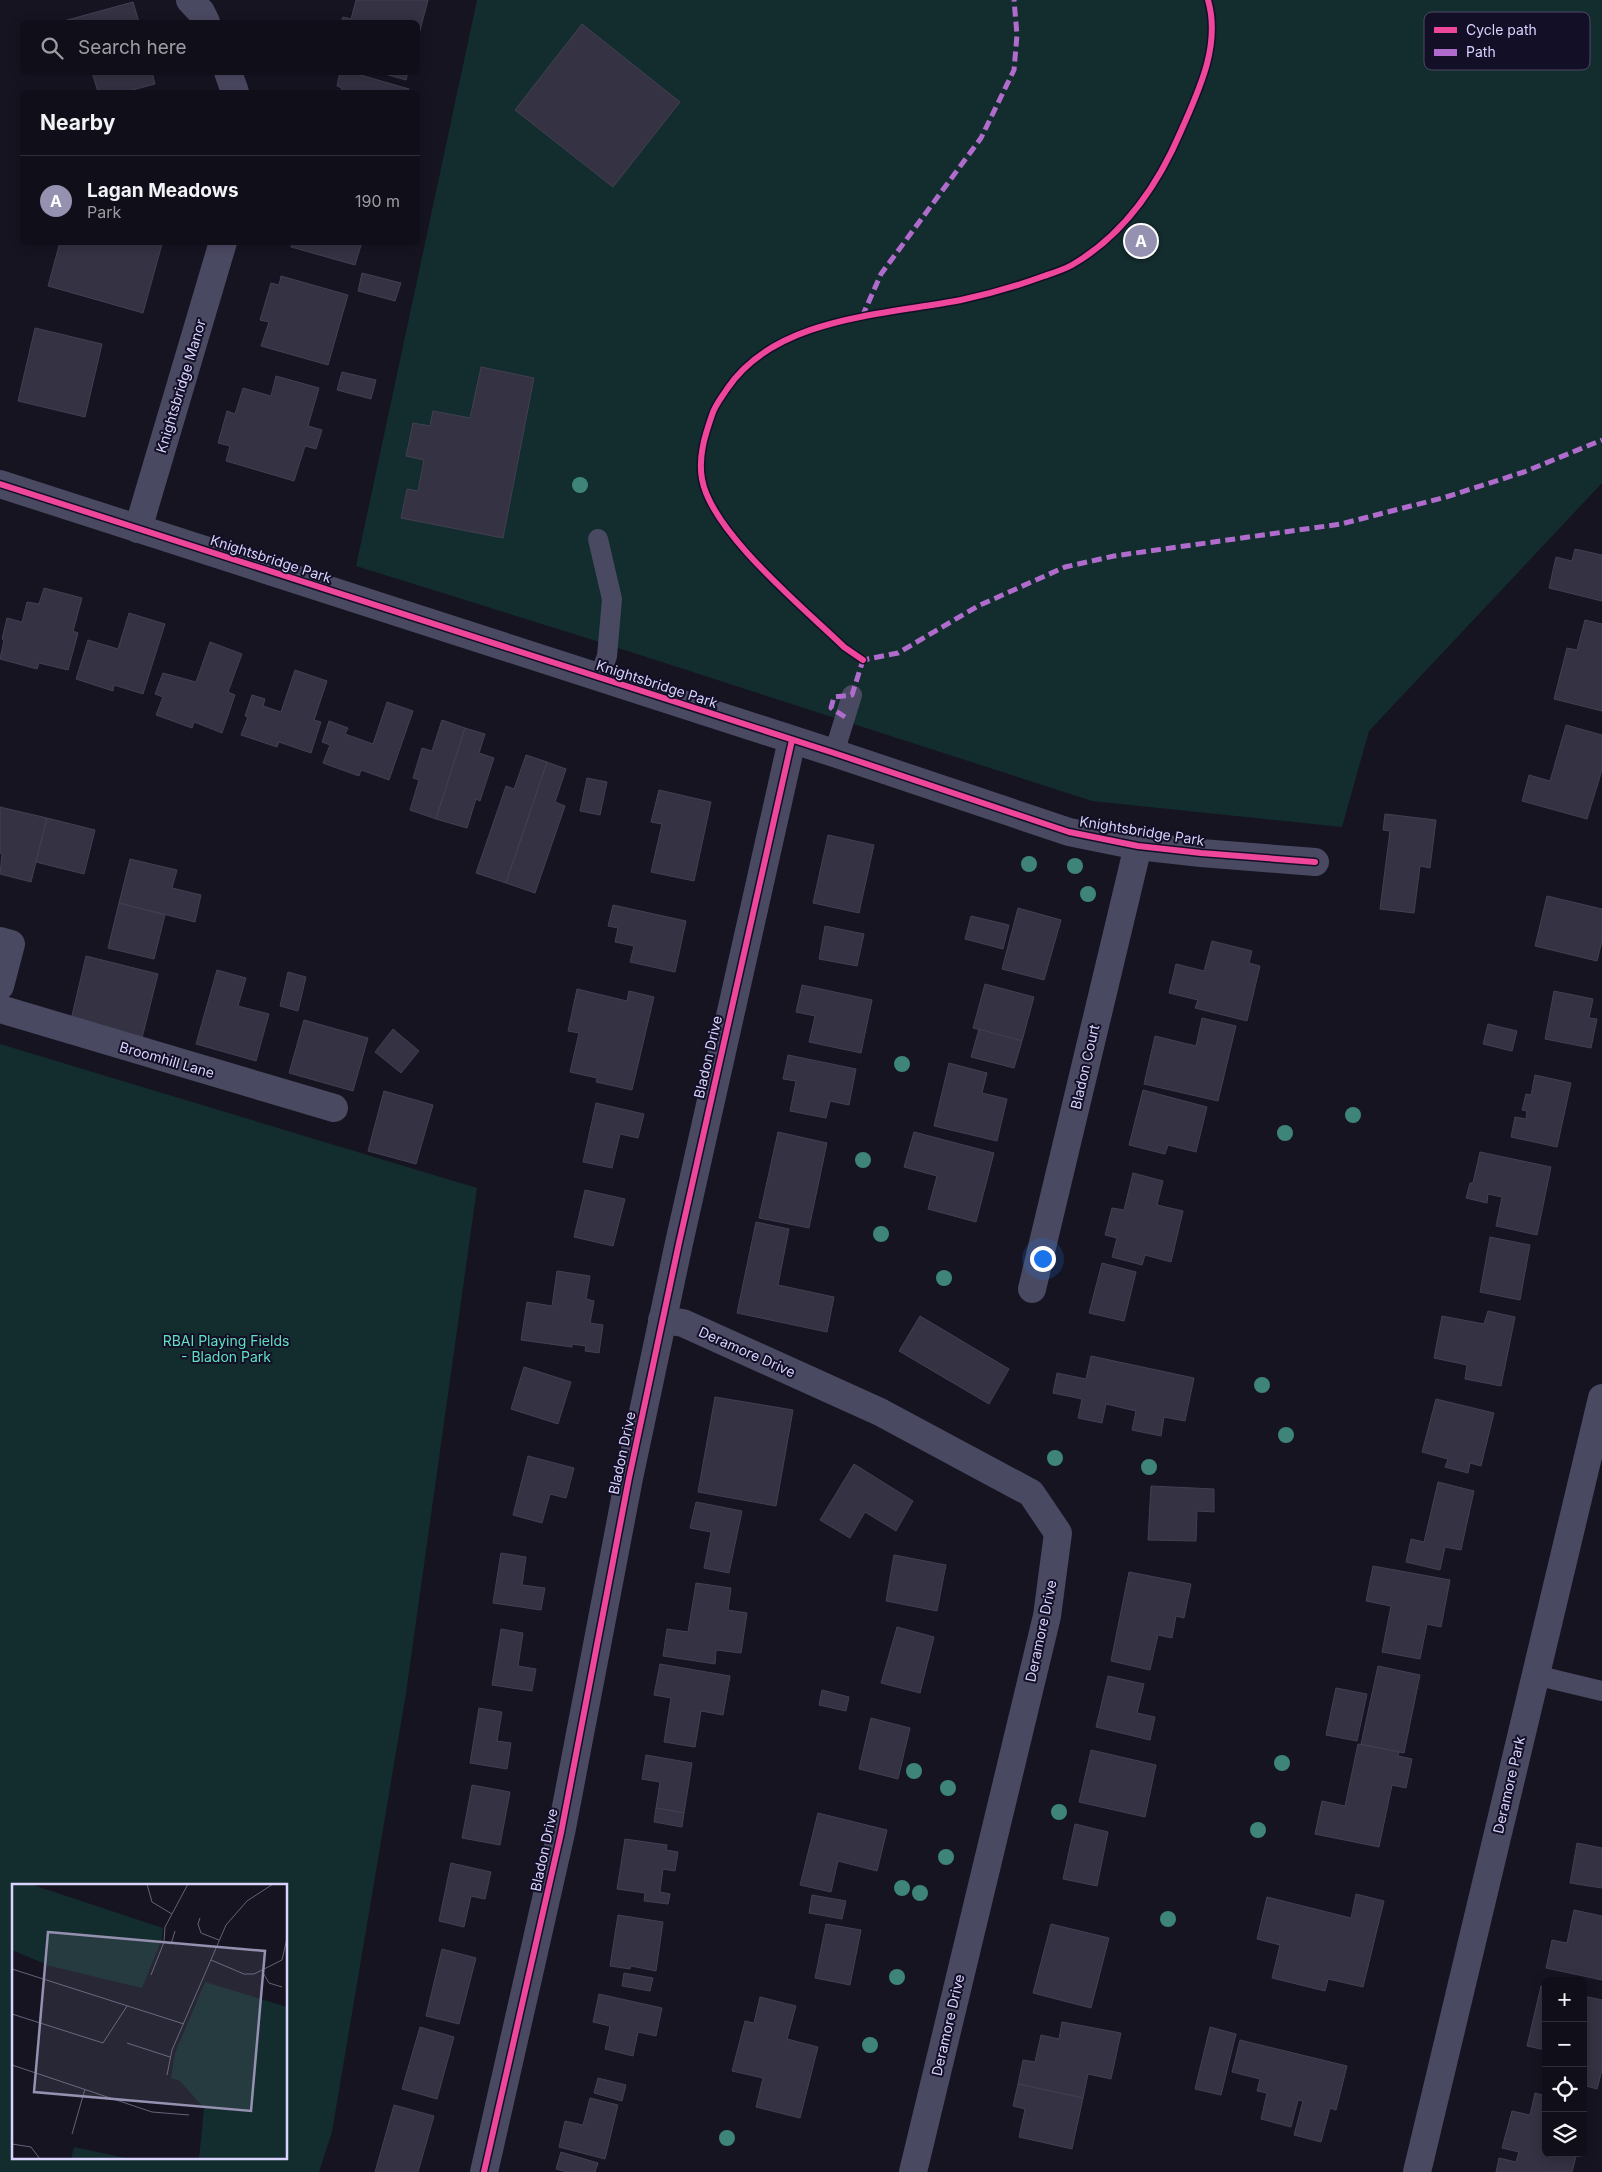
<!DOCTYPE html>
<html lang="en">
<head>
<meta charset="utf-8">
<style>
  :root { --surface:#100f19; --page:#191822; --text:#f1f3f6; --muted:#9c9ca2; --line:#302f38; --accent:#9591b1 }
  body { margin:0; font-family:Inter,sans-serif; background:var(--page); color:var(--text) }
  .controls { position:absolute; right:15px; bottom:15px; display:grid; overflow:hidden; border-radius:8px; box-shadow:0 2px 12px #0003 }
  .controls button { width:45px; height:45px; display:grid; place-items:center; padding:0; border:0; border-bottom:1px solid var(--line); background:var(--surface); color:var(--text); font:25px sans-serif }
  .you { position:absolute; left:1042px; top:1258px; width:18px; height:18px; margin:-12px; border:4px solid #fff; border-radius:50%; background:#1a73e8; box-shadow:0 0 0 8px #1a73e833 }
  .badge { display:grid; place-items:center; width:32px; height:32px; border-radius:50%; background:var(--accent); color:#fff; font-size:16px; font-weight:700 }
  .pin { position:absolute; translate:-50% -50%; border:2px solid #fff; box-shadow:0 1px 5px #0006 }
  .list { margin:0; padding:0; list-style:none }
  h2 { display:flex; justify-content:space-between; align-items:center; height:65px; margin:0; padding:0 20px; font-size:21px }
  h2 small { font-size:16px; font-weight:400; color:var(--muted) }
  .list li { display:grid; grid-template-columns:32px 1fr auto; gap:15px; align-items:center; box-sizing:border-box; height:90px; padding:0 20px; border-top:1px solid var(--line) }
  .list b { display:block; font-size:19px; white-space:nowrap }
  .list p { margin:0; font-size:16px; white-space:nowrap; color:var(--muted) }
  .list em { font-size:16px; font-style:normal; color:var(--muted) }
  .icon { flex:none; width:28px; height:28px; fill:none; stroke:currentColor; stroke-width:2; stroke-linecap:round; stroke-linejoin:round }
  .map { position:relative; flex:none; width:1602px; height:2172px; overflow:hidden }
  .search { position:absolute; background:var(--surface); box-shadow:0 2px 12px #0003; left:20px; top:20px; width:400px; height:55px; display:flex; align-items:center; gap:12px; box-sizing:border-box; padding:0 18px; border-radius:8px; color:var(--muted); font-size:19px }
  .panel { position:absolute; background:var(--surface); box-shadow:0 2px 12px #0003; left:20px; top:90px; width:400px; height:155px; border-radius:8px }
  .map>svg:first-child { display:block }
  .green { fill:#132c2d; fill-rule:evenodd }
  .building { fill:#343243; stroke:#433f54 }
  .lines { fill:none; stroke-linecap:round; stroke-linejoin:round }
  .lane { stroke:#4a4962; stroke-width:20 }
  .street { stroke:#4a4962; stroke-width:28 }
  .quiet { stroke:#b06ccc; stroke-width:5; stroke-dasharray:10 5; stroke-linecap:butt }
  .cycleway-casing { stroke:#130f26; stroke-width:9 }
  .cycleway { stroke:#ed469a; stroke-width:6 }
  .tree { fill:#3e8478 }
  .labels { text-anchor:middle; stroke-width:4; stroke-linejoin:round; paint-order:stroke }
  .street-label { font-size:14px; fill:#d9d4ff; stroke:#130f26 }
  .park-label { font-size:14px; fill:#5fe0c0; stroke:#130f26 }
  .inset-road { fill:none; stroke:#64617a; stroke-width:1 }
  .view { fill:#9591b1; fill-opacity:0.15; stroke:#9591b1; stroke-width:2.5 }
  .inset-edge { fill:none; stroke:#d9d4ff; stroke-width:2.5 }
  .key { fill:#130f26; stroke:#4e4a67; stroke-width:1 }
  .key-label { font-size:14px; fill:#d9d4ff }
</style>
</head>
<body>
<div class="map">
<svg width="1602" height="2172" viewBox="0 0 1602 2172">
  <rect width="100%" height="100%" fill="#161421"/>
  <!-- green -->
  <g class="green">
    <polygon points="477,0 1602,0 1602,483 1369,731 1342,827 1092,801 609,645 356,566"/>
    <path d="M0,1044l477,144 -71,505 -74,439 -13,40h-319zM14,1886h272v272h-272z"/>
  </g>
  <!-- building -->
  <g class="building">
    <polygon points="356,0 428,0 418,38 418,22 341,22 343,17 351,19"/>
    <polygon points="133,2 139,22 60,22"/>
    <polygon points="582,24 680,102 613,187 515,110"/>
    <polygon points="92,72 152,72 155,84 125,92 98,92"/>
    <polygon points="340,72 350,72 409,89 408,92 340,92 342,88 337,86"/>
    <polygon points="378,72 408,72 406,80"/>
    <polygon points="60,242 162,244 143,313 48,286"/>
    <polygon points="292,242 362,242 355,265 291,247"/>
    <polygon points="362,273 401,283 395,301 358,291"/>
    <polygon points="281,276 348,295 328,365 261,346 269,322 260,320 271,283 279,285"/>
    <polygon points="35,328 102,344 85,417 18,401"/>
    <polygon points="481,367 534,378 503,538 401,518 407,489 418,491 424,460 406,456 413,423 430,426 433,411 470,418"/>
    <polygon points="342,372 376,380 371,399 337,390"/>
    <polygon points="276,376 319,388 308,426 322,430 316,449 305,446 294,481 226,461 230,446 218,443 227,411 235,414 243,388 271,396"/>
    <polygon points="1575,549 1602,555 1602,601 1549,588 1556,557 1572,561"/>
    <polygon points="44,588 82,598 73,631 78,633 68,670 39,663 37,669 0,659 4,640 2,639 7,618 22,622 27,602 39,604"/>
    <polygon points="129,613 165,624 143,694 114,685 113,691 76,679 88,640 118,649"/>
    <polygon points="1585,620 1602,624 1602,711 1554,699 1567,648 1577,650"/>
    <polygon points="210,642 242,654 228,692 235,695 222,733 194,722 192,728 156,715 163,697 155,694 163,673 196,682"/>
    <polygon points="295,670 327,681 314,720 321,722 311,753 279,742 277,747 241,735 248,717 245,716 252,695 265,699 263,706 281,712"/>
    <polygon points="387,702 413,711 389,780 361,770 359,776 323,763 330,745 322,742 329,721 348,728 345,734 373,744"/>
    <polygon points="442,720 465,728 436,819 410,810 419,780 413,778 422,748 432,751"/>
    <polygon points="1566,725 1602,735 1602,770 1587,819 1522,801 1529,775 1550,781"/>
    <polygon points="465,728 485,734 479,753 494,758 480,801 476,799 467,828 436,819"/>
    <polygon points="526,755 547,762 506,883 476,873 506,786 514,789"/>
    <polygon points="547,762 566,769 555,802 565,806 535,893 506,883"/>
    <polygon points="587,778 607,782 600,815 580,811"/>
    <polygon points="659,790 711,802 694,881 651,872 662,824 651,822"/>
    <polygon points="0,807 47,818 31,882 0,874 2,854 0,853"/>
    <polygon points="1385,814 1436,820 1430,868 1420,866 1414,913 1380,909 1390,831 1383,830"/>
    <polygon points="47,818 95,830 84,874 36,862"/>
    <polygon points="828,835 874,845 859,913 813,903"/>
    <polygon points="130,859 177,870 172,888 201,895 195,922 119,903"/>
    <polygon points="1547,896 1602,909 1602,941 1597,961 1535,946"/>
    <polygon points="119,903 165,915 154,959 108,948"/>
    <polygon points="613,905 686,921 675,972 630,962 634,946 615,942 618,928 608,926"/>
    <polygon points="1018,908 1061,920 1044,980 1002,969"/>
    <polygon points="971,916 1009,925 1003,949 965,939"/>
    <polygon points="825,926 864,934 857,966 819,959"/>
    <polygon points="1212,941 1252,951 1249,963 1260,966 1247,1021 1195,1008 1198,1000 1169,993 1176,964 1204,971"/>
    <polygon points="86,956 158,974 141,1042 70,1024"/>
    <polygon points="217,970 246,978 238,1006 269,1014 256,1061 196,1044"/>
    <polygon points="288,972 306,977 298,1011 280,1006"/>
    <polygon points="985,984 1034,997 1022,1041 973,1028"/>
    <polygon points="802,985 872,1000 861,1053 809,1042 815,1016 796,1012"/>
    <polygon points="577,989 627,1001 629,991 654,997 632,1090 596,1082 597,1078 570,1072 579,1033 568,1031"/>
    <polygon points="1554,991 1593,999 1589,1018 1597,1019 1591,1048 1545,1039"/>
    <polygon points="1202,1018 1236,1026 1218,1101 1144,1084 1155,1036 1196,1046"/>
    <polygon points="304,1020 368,1038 353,1091 289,1073"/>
    <polygon points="1488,1024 1517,1031 1512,1051 1483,1044"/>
    <polygon points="393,1029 419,1051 401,1073 375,1052"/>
    <polygon points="979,1029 1022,1041 1014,1068 971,1057"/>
    <polygon points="788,1055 856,1069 849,1105 830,1101 826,1118 790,1111 796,1081 783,1079"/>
    <polygon points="949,1063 987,1073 982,1093 1007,1099 997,1141 934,1126"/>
    <polygon points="1535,1075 1571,1083 1557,1147 1511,1137 1515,1117 1526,1119 1527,1111 1522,1110 1526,1094 1531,1095"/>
    <polygon points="1143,1090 1207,1107 1196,1152 1168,1145 1165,1154 1129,1145"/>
    <polygon points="384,1091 433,1105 416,1164 368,1151"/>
    <polygon points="596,1103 644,1114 638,1138 620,1134 612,1168 583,1162"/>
    <polygon points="778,1132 827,1143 809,1228 759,1218"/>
    <polygon points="914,1132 994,1153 976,1222 928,1209 937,1176 904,1167"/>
    <polygon points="1480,1152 1551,1167 1537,1235 1496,1226 1502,1197 1488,1194 1487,1203 1466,1198 1470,1183 1473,1183"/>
    <polygon points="1133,1173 1163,1181 1157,1205 1183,1211 1171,1262 1145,1255 1142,1265 1112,1257 1117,1238 1105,1235 1112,1208 1124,1210"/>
    <polygon points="585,1190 625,1199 613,1246 574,1237"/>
    <polygon points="756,1222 789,1229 778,1285 834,1297 827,1332 737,1313"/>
    <polygon points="1490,1237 1530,1245 1520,1300 1480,1292"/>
    <polygon points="1102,1263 1136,1272 1124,1321 1089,1313"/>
    <polygon points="557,1271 590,1276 586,1299 594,1301 590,1323 603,1325 599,1353 585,1351 586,1346 572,1344 572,1347 521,1340 527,1302 552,1306"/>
    <polygon points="1488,1311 1515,1317 1501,1386 1465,1379 1467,1365 1434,1358 1442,1316 1484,1324"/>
    <polygon points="920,1316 1009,1369 989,1404 899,1351"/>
    <polygon points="1091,1356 1194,1378 1185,1421 1164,1417 1161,1436 1132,1430 1136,1411 1106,1404 1102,1423 1078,1418 1082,1399 1053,1393 1057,1373 1086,1379"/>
    <polygon points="524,1367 571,1382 558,1424 511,1409"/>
    <polygon points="715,1397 793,1410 776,1506 698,1492"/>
    <polygon points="1436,1399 1494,1413 1481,1466 1470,1463 1468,1473 1445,1467 1448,1459 1422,1452"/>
    <polygon points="528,1456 574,1468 566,1498 550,1494 542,1523 513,1515"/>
    <polygon points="854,1464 913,1501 896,1531 865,1512 850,1538 820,1520"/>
    <polygon points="1438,1482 1474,1491 1461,1550 1445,1547 1440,1570 1406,1562 1411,1539 1424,1542"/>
    <polygon points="1151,1486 1214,1489 1214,1512 1197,1511 1196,1541 1148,1540"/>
    <polygon points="696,1502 742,1511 729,1573 704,1568 711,1532 690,1528"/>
    <polygon points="501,1553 526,1557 522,1585 545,1588 541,1610 493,1603"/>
    <polygon points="894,1555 946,1565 937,1611 886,1601"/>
    <polygon points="1373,1566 1450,1580 1441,1627 1427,1624 1420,1659 1382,1652 1391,1606 1366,1601"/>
    <polygon points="1129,1572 1191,1584 1184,1618 1176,1616 1172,1638 1158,1635 1150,1670 1111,1661"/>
    <polygon points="696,1583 731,1588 728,1610 747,1613 741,1653 716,1650 715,1664 663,1656 667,1629 688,1632"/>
    <polygon points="897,1627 934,1637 920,1693 881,1683"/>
    <polygon points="501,1629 523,1633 518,1666 536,1669 532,1691 492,1685"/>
    <polygon points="660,1664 730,1676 723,1715 701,1711 695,1747 664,1742 671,1698 654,1695"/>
    <polygon points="1378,1666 1420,1675 1404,1753 1361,1744"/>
    <polygon points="1108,1676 1144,1684 1137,1713 1155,1717 1150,1740 1096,1727"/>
    <polygon points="1336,1688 1367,1694 1357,1741 1326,1735"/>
    <polygon points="822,1690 849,1697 846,1711 819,1705"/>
    <polygon points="479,1708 502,1712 497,1741 511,1743 507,1769 470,1763"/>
    <polygon points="871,1718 910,1728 898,1779 859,1769"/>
    <polygon points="1358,1744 1399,1752 1398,1756 1412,1759 1406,1788 1392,1785 1379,1847 1315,1834 1322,1801 1345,1806"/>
    <polygon points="1091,1750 1156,1765 1145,1817 1079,1802"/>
    <polygon points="646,1755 692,1763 684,1813 656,1808 660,1782 642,1779"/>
    <polygon points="472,1785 510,1792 500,1845 462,1838"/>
    <polygon points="656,1808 684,1813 682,1827 654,1822"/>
    <polygon points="818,1813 887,1830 877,1871 838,1861 831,1892 800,1885"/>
    <polygon points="1075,1824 1108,1832 1097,1886 1063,1879"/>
    <polygon points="625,1839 667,1845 666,1850 678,1852 675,1871 663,1869 660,1892 670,1894 668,1904 644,1901 645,1893 617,1889"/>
    <polygon points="1577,1843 1602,1848 1602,1888 1570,1883"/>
    <polygon points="451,1863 491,1872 485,1899 471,1896 464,1927 439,1921"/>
    <polygon points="1356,1894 1384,1901 1363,1987 1328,1979 1325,1991 1272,1978 1280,1945 1257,1939 1267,1897 1351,1918"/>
    <polygon points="812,1895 846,1901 842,1919 809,1913"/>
    <polygon points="1574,1910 1602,1916 1602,1980 1546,1968 1552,1940 1567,1943"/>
    <polygon points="618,1915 663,1922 656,1971 631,1966 630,1969 610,1966"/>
    <polygon points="826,1924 861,1930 850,1985 815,1978"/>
    <polygon points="1051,1924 1109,1938 1091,2008 1033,1993"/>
    <polygon points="442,1949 476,1958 459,2024 426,2016"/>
    <polygon points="624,1973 653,1978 650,1991 622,1986"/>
    <polygon points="1541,1986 1546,1987 1546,2050 1527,2046"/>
    <polygon points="599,1994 662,2008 656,2036 638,2032 633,2056 605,2049 610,2026 593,2022"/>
    <polygon points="1583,1996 1602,2000 1602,2070 1597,2089 1583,2085"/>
    <polygon points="760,1997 796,2006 787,2039 818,2047 800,2118 756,2107 763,2078 732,2071 745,2021 754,2023"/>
    <polygon points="1062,2022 1121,2033 1111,2079 1088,2074 1083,2098 1018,2084 1023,2060 1035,2062 1041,2035 1059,2039"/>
    <polygon points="420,2027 454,2037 437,2099 402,2089"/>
    <polygon points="1210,2027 1236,2034 1221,2095 1195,2089"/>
    <polygon points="1240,2040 1347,2066 1336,2110 1330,2108 1321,2142 1294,2135 1303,2101 1298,2100 1291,2127 1261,2119 1267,2093 1257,2091 1260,2079 1232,2072"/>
    <polygon points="598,2078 626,2085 622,2101 594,2093"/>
    <polygon points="1018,2084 1083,2098 1072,2149 1019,2137 1025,2109 1013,2106"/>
    <polygon points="1535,2093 1546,2096 1546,2153 1577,2153 1572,2172 1496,2172 1499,2158 1516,2162 1519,2152 1502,2148 1512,2111 1530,2115"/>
    <polygon points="590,2098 618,2105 605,2159 559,2147 565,2121 583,2125"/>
    <polygon points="394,2105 434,2116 418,2172 375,2172"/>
    <polygon points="561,2152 598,2163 595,2172 567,2172 556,2169"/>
  </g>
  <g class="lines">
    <!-- lane -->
    <g class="lane">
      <polyline points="598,539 612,599 607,656 599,678"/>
      <polyline points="834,753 852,695"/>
      <polyline points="1535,1675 1602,1691"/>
    </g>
    <!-- street -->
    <g class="street">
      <polyline points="190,0 201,12 206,22"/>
      <polyline points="228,72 235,92"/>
      <polyline points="0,484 834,753 1069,832 1138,846 1201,853 1315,862"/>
      <polyline points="138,529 223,242"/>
      <polyline points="0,941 11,944 0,986"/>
      <polyline points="0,1009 334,1108"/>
      <polyline points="1032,1289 1138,846"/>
      <polyline points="662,1320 683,1323 880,1412 1031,1493 1058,1533 1047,1616 913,2172"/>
      <polyline points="484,2172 561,1833 629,1478 679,1243 792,740"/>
      <polyline points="1417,2172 1602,1398"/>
    </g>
    <!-- quiet -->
    <g class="quiet">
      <polyline points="862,317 881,274 981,138 1014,70 1017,35 1014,0"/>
      <polyline points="860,658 863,660 898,653 978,606 1065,567 1114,556 1341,524 1446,497 1524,472 1602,440"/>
      <polyline points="845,717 831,708 834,697 852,695 863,660"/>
    </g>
    <!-- cycleway casing -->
    <g class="cycleway-casing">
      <g id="cycleway">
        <polyline points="0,484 834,753 1069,832 1138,846 1201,853 1315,862"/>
        <path d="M863,660l-19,-13c-39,-38 -133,-115 -142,-168 -4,-22 3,-44 10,-64 3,-10 10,-18 15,-26 48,-72 157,-74 234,-89 28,-6 56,-14 83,-24 9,-3 19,-6 28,-11 52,-30 86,-80 109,-134 18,-41 40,-86 27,-131"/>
        <polyline points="484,2172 561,1833 629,1478 679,1243 792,740"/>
      </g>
    </g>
    <!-- cycleway -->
    <use href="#cycleway" class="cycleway"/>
  </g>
  <!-- trees -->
  <g class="tree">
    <circle cx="580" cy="485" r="8"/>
    <circle cx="1029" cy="864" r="8"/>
    <circle cx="1075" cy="866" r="8"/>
    <circle cx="1088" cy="894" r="8"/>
    <circle cx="902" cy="1064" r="8"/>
    <circle cx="1353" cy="1115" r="8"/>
    <circle cx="1285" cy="1133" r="8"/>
    <circle cx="863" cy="1160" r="8"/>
    <circle cx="881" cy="1234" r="8"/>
    <circle cx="944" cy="1278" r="8"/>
    <circle cx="1262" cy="1385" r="8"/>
    <circle cx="1286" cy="1435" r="8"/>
    <circle cx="1055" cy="1458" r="8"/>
    <circle cx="1149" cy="1467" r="8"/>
    <circle cx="1282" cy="1763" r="8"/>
    <circle cx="914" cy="1771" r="8"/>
    <circle cx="948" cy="1788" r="8"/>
    <circle cx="1059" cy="1812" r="8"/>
    <circle cx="1258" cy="1830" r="8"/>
    <circle cx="946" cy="1857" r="8"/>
    <circle cx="902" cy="1888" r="8"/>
    <circle cx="920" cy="1893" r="8"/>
    <circle cx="1168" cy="1919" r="8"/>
    <circle cx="897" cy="1977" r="8"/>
    <circle cx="870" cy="2045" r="8"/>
    <circle cx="727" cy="2138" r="8"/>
  </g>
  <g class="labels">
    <!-- street labels -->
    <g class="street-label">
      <text transform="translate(181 386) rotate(-73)" y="5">Knightsbridge Manor</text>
      <text transform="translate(271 559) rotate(18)" y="5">Knightsbridge Park</text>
      <text transform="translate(657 684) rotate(18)" y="5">Knightsbridge Park</text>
      <text transform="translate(1142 831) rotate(9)" y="5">Knightsbridge Park</text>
      <text transform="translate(708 1057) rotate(-77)" y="5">Bladon Drive</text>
      <text transform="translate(167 1060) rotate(16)" y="5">Broomhill Lane</text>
      <text transform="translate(1085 1067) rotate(-77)" y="5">Bladon Court</text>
      <text transform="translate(747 1352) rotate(24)" y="5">Deramore Drive</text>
      <text transform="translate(622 1453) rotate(-78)" y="5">Bladon Drive</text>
      <text transform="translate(1041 1631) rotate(-78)" y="5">Deramore Drive</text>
      <text transform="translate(1509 1785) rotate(-77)" y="5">Deramore Park</text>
      <text transform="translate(544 1850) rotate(-78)" y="5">Bladon Drive</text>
      <text transform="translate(948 2025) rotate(-77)" y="5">Deramore Drive</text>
    </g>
    <!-- park labels -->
    <g class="park-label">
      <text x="226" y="1346">RBAI Playing Fields<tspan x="226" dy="16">- Bladon Park</tspan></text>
    </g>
  </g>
  <!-- overview -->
  <g transform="translate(12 1884)">
    <rect width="275" height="275" fill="#161421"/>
    <path d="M0,0h18l133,44 -1,11 -20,49 -92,-22 -38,-16zM193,98l82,25v152h-88l5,-51 -24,-27 -9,-3 4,-25zM62,263l56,12h-59z" fill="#132c2d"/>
    <path class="inset-road" d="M135,0l5,18 20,12M188,34l-2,6 3,9 18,7M152,58l7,2 4,-13M199,76l33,14h10l28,-14 5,-22M0,85l172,55M250,87l7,12 13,4M139,91l13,-33 1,-15 23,-43M0,130l91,29 24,-37M115,159l43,14M0,181l140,47 37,3M155,191l5,-25 54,-125 21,-24 26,-17M60,250l13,-45M0,260l19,3 9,12"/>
    <path class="view" d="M36,48l217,19 -14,160 -217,-19z"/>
    <rect width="275" height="275" class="inset-edge"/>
  </g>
  <!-- legend -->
  <rect x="1424" y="12" width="166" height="58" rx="8" class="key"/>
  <rect x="1434" y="27" width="23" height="6" fill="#ed469a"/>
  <rect x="1434" y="49" width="23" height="7" fill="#b06ccc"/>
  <g class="key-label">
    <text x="1466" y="35">Cycle path</text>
    <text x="1466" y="57">Path</text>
  </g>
</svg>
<div class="controls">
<button>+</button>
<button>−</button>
<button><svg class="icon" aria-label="locate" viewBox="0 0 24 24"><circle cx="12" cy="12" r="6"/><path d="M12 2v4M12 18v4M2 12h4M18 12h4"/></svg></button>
<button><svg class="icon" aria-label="layers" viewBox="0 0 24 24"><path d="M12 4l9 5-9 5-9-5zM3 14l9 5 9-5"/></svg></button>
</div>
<div class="you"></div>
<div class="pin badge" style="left:1141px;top:241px">A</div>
<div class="search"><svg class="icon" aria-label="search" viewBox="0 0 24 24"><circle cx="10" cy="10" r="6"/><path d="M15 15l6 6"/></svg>Search here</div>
<section class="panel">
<h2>Nearby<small></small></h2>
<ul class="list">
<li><span class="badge">A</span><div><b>Lagan Meadows</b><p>Park</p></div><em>190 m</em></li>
</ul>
</section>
</div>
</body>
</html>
